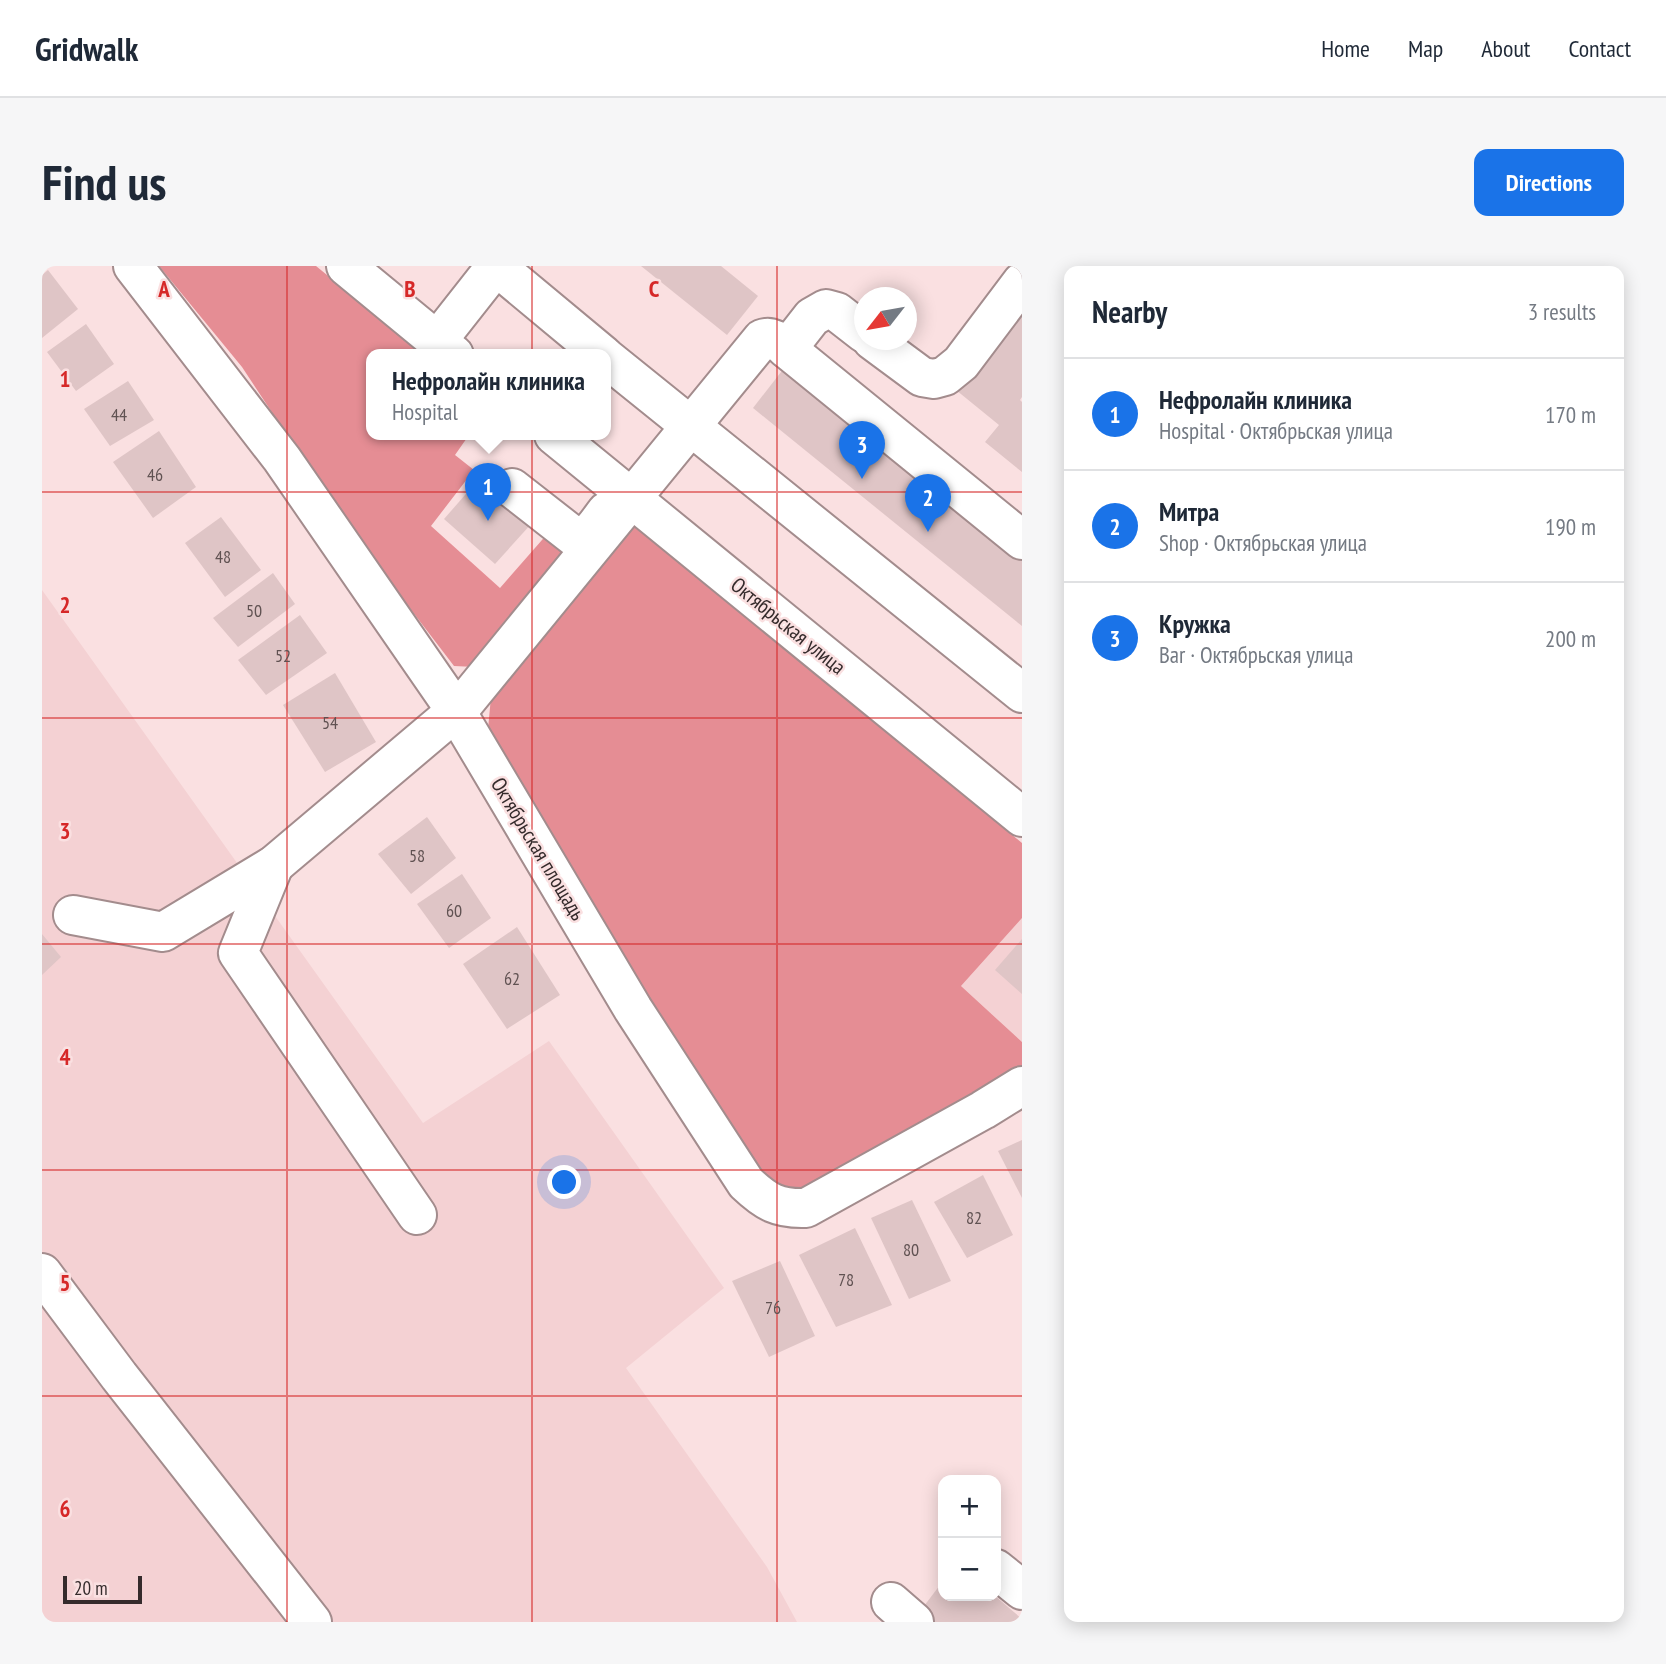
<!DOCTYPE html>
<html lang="en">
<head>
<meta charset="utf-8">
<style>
  :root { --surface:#fff; --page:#f6f6f7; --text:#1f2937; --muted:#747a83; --line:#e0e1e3; --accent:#1a73e8 }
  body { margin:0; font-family:"PT Sans Narrow",sans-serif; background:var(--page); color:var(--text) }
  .controls { position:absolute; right:21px; bottom:21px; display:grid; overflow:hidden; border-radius:14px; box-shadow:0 4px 18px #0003 }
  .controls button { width:63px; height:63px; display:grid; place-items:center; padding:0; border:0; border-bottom:2px solid var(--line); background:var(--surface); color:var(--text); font:35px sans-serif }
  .compass { position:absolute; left:812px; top:21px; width:63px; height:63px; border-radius:50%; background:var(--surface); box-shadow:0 4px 18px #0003; rotate:239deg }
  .scale { position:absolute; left:21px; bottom:18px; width:79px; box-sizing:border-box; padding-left:7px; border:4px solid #352b2c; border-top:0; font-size:19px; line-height:24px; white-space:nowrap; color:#352b2c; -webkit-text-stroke:5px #fae0e1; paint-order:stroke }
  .you { position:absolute; left:523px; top:917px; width:24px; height:24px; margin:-18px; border:5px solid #fff; border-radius:50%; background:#1a73e8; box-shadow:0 0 0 10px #1a73e833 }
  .badge { display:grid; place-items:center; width:46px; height:46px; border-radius:50%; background:var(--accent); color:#fff; font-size:23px; font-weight:700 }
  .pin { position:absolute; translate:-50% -58px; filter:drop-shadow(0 2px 4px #0008) }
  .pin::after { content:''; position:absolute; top:37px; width:24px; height:21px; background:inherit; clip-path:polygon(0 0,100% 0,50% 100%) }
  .popup { position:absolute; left:324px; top:83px; width:245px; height:91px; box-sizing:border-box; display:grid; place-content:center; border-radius:14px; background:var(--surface); filter:drop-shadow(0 2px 5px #0005); font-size:23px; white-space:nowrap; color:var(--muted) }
  .popup b { font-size:26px; color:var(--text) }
  .popup::after { content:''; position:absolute; left:50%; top:100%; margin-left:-14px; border:14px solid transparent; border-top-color:var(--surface) }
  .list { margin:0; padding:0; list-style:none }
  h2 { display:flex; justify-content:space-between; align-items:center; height:91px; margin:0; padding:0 28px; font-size:30px }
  h2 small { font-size:23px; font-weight:400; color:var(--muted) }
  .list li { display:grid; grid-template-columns:46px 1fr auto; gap:21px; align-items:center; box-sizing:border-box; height:112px; padding:0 28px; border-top:2px solid var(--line) }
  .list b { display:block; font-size:26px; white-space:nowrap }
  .list p { margin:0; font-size:23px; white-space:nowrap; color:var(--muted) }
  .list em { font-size:23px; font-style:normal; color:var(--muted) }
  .map { position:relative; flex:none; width:980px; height:1356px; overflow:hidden; border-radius:14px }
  header { display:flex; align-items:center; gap:42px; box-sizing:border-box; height:98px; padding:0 35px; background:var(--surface); border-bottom:2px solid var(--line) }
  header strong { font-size:33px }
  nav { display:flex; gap:38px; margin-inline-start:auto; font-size:24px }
  .intro { display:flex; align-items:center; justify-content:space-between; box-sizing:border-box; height:168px; padding:0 42px }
  h1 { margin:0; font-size:49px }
  .button { padding:18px 32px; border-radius:14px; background:var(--accent); color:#fff; font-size:24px; font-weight:700 }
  main { display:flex; gap:42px; padding:0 42px }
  aside { flex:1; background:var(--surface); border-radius:14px; box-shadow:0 4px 18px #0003 }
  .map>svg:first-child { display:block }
  .built { fill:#f4d1d3 }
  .forest { fill:#e58d94 }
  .building { fill:#dfc5c6 }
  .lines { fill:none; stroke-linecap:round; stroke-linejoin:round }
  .minor-casing { stroke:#a38c8d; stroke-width:42 }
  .minor { stroke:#fff; stroke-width:38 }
  .grid { fill:none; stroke:#d62828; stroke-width:2; stroke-opacity:0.55 }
  .labels { text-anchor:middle; stroke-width:5; stroke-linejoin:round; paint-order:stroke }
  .number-label { font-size:18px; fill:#605252 }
  .street-label { font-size:21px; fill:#352b2c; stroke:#fae0e1 }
  .grid-label { font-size:23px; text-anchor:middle; font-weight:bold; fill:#d62828; stroke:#fae0e1; stroke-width:5; stroke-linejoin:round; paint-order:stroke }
</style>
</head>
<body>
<header>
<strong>Gridwalk</strong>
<nav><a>Home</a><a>Map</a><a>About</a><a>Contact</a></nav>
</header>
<div class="intro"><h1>Find us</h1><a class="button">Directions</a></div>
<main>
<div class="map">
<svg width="980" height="1356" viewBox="0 0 980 1356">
  <rect width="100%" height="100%" fill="#fae0e1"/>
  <!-- built -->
  <g class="built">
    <polygon points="0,324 381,857 507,775 682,1022 584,1102 725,1301 755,1356 0,1356"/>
    <polygon points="980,652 980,776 919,720"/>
  </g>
  <!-- forest -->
  <g class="forest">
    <polygon points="117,0 274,0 383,89 329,89 329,169 427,169 413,189 432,204 389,260 458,322 507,266 531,288 433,401 412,400 305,260 200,101"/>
    <polygon points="598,260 980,577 980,652 919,720 980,776 980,810 771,932 723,921 456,491 446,463 449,431 582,265"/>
  </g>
  <!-- building -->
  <g class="building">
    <polygon points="599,0 679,0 716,30 685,69"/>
    <polygon points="6,4 36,43 0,72 0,9"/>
    <polygon points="980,42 980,131 978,134 980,136 980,206 943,176 957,159 914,124"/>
    <polygon points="44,58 72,98 34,125 5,86"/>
    <polygon points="746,97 980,287 980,360 711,142"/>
    <polygon points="86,115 112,154 68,180 42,143"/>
    <polygon points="117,165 154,221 111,252 71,196"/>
    <polygon points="437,213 490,257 453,298 402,253"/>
    <polygon points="179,251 219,304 183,331 143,277"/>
    <polygon points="231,307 253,338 196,381 171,352"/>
    <polygon points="258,349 285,387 224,429 196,394"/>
    <polygon points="293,407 334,476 283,506 241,439"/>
    <polygon points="385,551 414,592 369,628 336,588"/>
    <polygon points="420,608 449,652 407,682 375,638"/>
    <polygon points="475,661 518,729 465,763 421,698"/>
    <polygon points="0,668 19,691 0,709"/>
    <polygon points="980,673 980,728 953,704"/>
    <polygon points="980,874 980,932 956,885"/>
    <polygon points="941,909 971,969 925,992 892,936"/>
    <polygon points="870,934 909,1015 867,1033 829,952"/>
    <polygon points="813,962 850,1039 794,1061 757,989"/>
    <polygon points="738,995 773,1070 727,1091 690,1015"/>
    <polygon points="901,1315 901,1330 953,1330 980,1353 980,1356 893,1356 879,1344"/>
  </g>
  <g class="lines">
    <!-- minor casing -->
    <g class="minor-casing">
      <g id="minor">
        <path d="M91,0l149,193 174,252 177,298 113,174c20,19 32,26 60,25l177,-98 39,-24"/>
        <polyline points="304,0 412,89"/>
        <polyline points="454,0 561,89"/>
        <polyline points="830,74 880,111 892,113 903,110 919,97 980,16"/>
        <polyline points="395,75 454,0"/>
        <polyline points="745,83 980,274"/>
        <polyline points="563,91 980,427"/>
        <polyline points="512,169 980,551"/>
        <path d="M470,222l64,50c14,0 22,-16 30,-26"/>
        <polyline points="232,599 196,687 375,949"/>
        <path d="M31,649l90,17 111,-67 187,-158 301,-368c10,-4 17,3 25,10l25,-32 14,-8 11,3 27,21"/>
        <polyline points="0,1007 77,1110 270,1356"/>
        <polyline points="954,1303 980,1324"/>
        <polyline points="849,1336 872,1356"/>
      </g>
    </g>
    <!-- minor -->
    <use href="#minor" class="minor"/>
  </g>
  <!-- grid -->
  <path class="grid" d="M245,0v1356M490,0v1356M735,0v1356M0,226h980M0,452h980M0,678h980M0,904h980M0,1130h980"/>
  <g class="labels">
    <!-- number labels -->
    <g class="number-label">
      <text x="77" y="155">44</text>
      <text x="113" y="215">46</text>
      <text x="181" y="297">48</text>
      <text x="212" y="351">50</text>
      <text x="241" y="396">52</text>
      <text x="288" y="463">54</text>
      <text x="375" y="596">58</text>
      <text x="412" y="651">60</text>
      <text x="470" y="719">62</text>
      <text x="932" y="958">82</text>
      <text x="869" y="990">80</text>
      <text x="804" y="1020">78</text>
      <text x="731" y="1048">76</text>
    </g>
    <!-- street labels -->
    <g class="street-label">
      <text transform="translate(746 360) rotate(39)" y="7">Октябрьская улица</text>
      <text transform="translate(496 583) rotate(59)" y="7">Октябрьская площадь</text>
    </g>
  </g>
  <g class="grid-label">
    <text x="122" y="31">A</text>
    <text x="368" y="31">B</text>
    <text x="612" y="31">C</text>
    <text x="23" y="121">1</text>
    <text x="23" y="347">2</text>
    <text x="23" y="573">3</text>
    <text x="23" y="799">4</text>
    <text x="23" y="1025">5</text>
    <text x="23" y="1251">6</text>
  </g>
</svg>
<div class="controls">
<button>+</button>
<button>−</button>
</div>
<svg class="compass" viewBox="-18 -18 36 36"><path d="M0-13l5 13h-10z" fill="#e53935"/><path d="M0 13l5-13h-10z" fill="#747a83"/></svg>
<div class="scale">20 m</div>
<div class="you"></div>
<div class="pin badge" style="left:446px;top:255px">1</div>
<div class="popup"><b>Нефролайн клиника</b>Hospital</div>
<div class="pin badge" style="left:886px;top:266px">2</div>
<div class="pin badge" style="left:820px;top:213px">3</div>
</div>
<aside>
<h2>Nearby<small>3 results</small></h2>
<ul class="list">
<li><span class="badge">1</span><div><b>Нефролайн клиника</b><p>Hospital · Октябрьская улица</p></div><em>170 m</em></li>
<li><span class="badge">2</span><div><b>Митра</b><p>Shop · Октябрьская улица</p></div><em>190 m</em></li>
<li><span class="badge">3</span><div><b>Кружка</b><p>Bar · Октябрьская улица</p></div><em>200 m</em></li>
</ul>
</aside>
</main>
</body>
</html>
